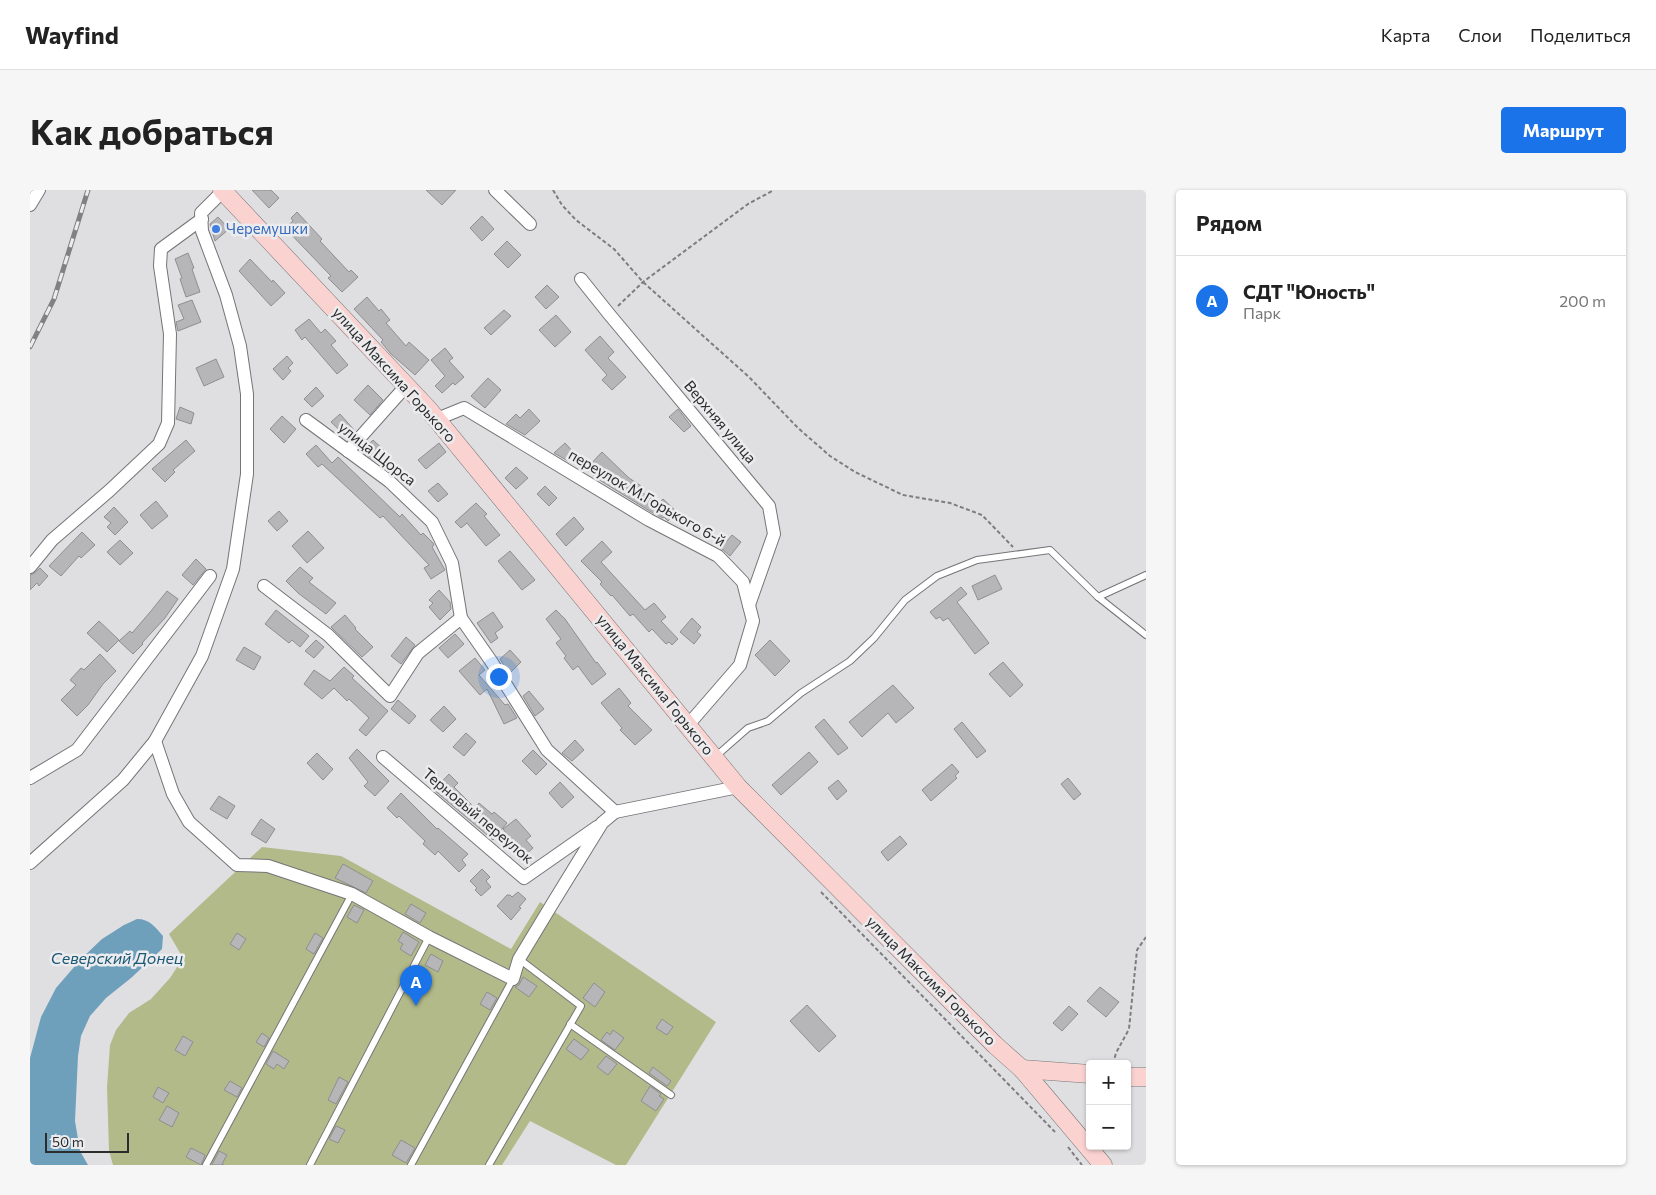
<!DOCTYPE html>
<html lang="ru">
<head>
<meta charset="utf-8">
<style>
  :root { --surface:#fff; --page:#f6f6f6; --text:#222; --muted:#767676; --line:#e0e0e0; --accent:#1a73e8 }
  body { margin:0; font-family:Commissioner,sans-serif; background:var(--page); color:var(--text) }
  .controls { position:absolute; right:15px; bottom:15px; display:grid; overflow:hidden; border-radius:5px; box-shadow:0 1px 4px #0004 }
  .controls button { width:45px; height:45px; display:grid; place-items:center; padding:0; border:0; border-bottom:1px solid var(--line); background:var(--surface); color:var(--text); font:25px sans-serif }
  .scale { position:absolute; left:15px; bottom:12px; width:84px; box-sizing:border-box; padding-left:5px; border:2px solid #2c2c2d; border-top:0; font-size:14px; line-height:18px; white-space:nowrap; color:#2c2c2d; -webkit-text-stroke:4px #ececef; paint-order:stroke }
  .you { position:absolute; left:468px; top:486px; width:18px; height:18px; margin:-12px; border:4px solid #fff; border-radius:50%; background:#1a73e8; box-shadow:0 0 0 8px #1a73e833 }
  .badge { display:grid; place-items:center; width:32px; height:32px; border-radius:50%; background:var(--accent); color:#fff; font-size:16px; font-weight:700 }
  .pin { position:absolute; translate:-50% -41px; filter:drop-shadow(0 1px 2px #0008) }
  .pin::after { content:''; position:absolute; top:26px; width:18px; height:15px; background:inherit; clip-path:polygon(0 0,100% 0,50% 100%) }
  .list { margin:0; padding:0; list-style:none }
  h2 { display:flex; justify-content:space-between; align-items:center; height:65px; margin:0; padding:0 20px; font-size:21px }
  h2 small { font-size:16px; font-weight:400; color:var(--muted) }
  .list li { display:grid; grid-template-columns:32px 1fr auto; gap:15px; align-items:center; box-sizing:border-box; height:90px; padding:0 20px; border-top:1px solid var(--line) }
  .list b { display:block; font-size:19px; white-space:nowrap }
  .list p { margin:0; font-size:16px; white-space:nowrap; color:var(--muted) }
  .list em { font-size:16px; font-style:normal; color:var(--muted) }
  .map { position:relative; flex:none; width:1116px; height:975px; overflow:hidden; border-radius:5px }
  header { display:flex; align-items:center; gap:30px; box-sizing:border-box; height:70px; padding:0 25px; background:var(--surface); border-bottom:1px solid var(--line) }
  header strong { font-size:24px }
  nav { display:flex; gap:28px; margin-inline-start:auto; font-size:18px }
  .intro { display:flex; align-items:center; justify-content:space-between; box-sizing:border-box; height:120px; padding:0 30px }
  h1 { margin:0; font-size:35px }
  .button { padding:12px 22px; border-radius:5px; background:var(--accent); color:#fff; font-size:18px; font-weight:700 }
  main { display:flex; gap:30px; padding:0 30px }
  aside { flex:1; background:var(--surface); border-radius:5px; box-shadow:0 1px 4px #0004 }
  .map>svg:first-child { display:block }
  .green { fill:#b2ba8a }
  .water { fill:#6ea0bc }
  .building { fill:#b6b5b7; stroke:#8f8e91 }
  .lines { fill:none; stroke-linecap:round; stroke-linejoin:round }
  .lane-casing { stroke:#757578; stroke-width:8 }
  .street-casing { stroke:#757578; stroke-width:14 }
  .secondary-casing { stroke:#757578; stroke-width:19 }
  .path { stroke:#7d7d7f; stroke-width:2; stroke-dasharray:4 2.5; stroke-linecap:butt }
  .lane { stroke:#fff; stroke-width:6 }
  .street { stroke:#fff; stroke-width:12 }
  .secondary { stroke:#fad3d1; stroke-width:18 }
  .rail-casing { stroke:#818183; stroke-width:5 }
  .rail { stroke:#ececef; stroke-width:3; stroke-dasharray:9; stroke-linecap:butt }
  .shop-dot { fill:#3f7fe0; stroke:#ececef; stroke-width:2 }
  .labels { text-anchor:middle; stroke-width:5; stroke-linejoin:round; paint-order:stroke }
  .shop-label { font-size:15px; fill:#366cbe; stroke:#ececef; text-anchor:start }
  .street-label { font-size:15px; fill:#2c2c2d; stroke:#ececef }
  .water-label { font-size:16px; font-style:italic; fill:#1b5976; stroke:#ececef }
</style>
</head>
<body>
<header>
<strong>Wayfind</strong>
<nav><a>Карта</a><a>Слои</a><a>Поделиться</a></nav>
</header>
<div class="intro"><h1>Как добраться</h1><a class="button">Маршрут</a></div>
<main>
<div class="map">
<svg width="1116" height="975" viewBox="0 0 1116 975">
  <rect width="100%" height="100%" fill="#dfdfe2"/>
  <!-- green -->
  <polygon class="green" points="232,657 311,666 481,759 510,712 686,832 596,975 586,975 500,931 472,975 83,975 79,961 77,897 80,855 86,840 99,823 121,809 140,788 153,768 139,744"/>
  <!-- water -->
  <path class="water" d="M107,729c13,0 18,8 26,17l-1,13 -31,29 -25,20 -16,18 -9,20 -3,20 -3,65 5,30 8,14h-58v-107l11,-41 15,-29 25,-29 21,-20 22,-14z"/>
  <!-- building -->
  <g class="building">
    <polygon points="222,0 241,0 249,8 239,18"/>
    <polygon points="396,0 426,0 412,15"/>
    <polygon points="267,22 292,49 290,51 319,82 321,80 328,87 312,102 298,88 301,86 255,38 263,31 261,28"/>
    <polygon points="452,26 464,39 452,51 440,38"/>
    <polygon points="188,27 199,39 185,51 180,34"/>
    <polygon points="477,51 491,65 478,78 464,64"/>
    <polygon points="158,63 164,78 162,79 170,102 156,107 150,89 152,88 145,69"/>
    <polygon points="220,69 242,92 243,90 255,103 241,116 209,81"/>
    <polygon points="517,95 529,107 516,119 505,107"/>
    <polygon points="337,107 349,121 351,119 360,130 356,133 376,156 379,152 399,170 385,185 361,164 351,152 353,150 324,119"/>
    <polygon points="162,110 171,132 148,141 146,132 154,129 148,115"/>
    <polygon points="474,120 481,126 461,145 454,138"/>
    <polygon points="526,125 541,142 525,157 509,140"/>
    <polygon points="279,129 291,143 295,139 306,151 301,155 318,175 307,184 275,147 272,150 265,140"/>
    <polygon points="570,146 584,162 578,168 596,187 582,200 572,190 577,185 555,160"/>
    <polygon points="415,158 423,168 419,171 434,187 425,195 423,193 412,203 405,196 415,186 401,170"/>
    <polygon points="257,166 263,173 258,178 261,181 253,190 243,179"/>
    <polygon points="186,169 194,187 174,196 166,178"/>
    <polygon points="458,188 471,200 455,218 441,206"/>
    <polygon points="338,195 353,210 340,225 324,210"/>
    <polygon points="286,197 294,206 282,217 274,209"/>
    <polygon points="150,217 164,223 161,234 146,229"/>
    <polygon points="499,219 510,231 495,245 476,234 486,224 490,228"/>
    <polygon points="648,219 661,236 654,242 639,227"/>
    <polygon points="310,224 325,241 318,248 301,232"/>
    <polygon points="252,226 266,239 254,253 240,239"/>
    <polygon points="156,250 165,261 143,280 145,282 135,292 122,279"/>
    <polygon points="343,250 356,262 346,272 332,261"/>
    <polygon points="409,253 416,262 396,279 388,270"/>
    <polygon points="535,253 545,264 538,271 524,263"/>
    <polygon points="286,255 302,273 308,267 370,327 372,324 391,345 393,343 403,353 404,355 402,357 415,380 401,389 394,378 399,375 353,326 350,328 292,274 288,277 276,264"/>
    <polygon points="572,262 599,288 611,296 608,300 629,313 633,309 647,322 638,331 634,327 633,328 623,323 571,291 565,286 565,287 556,279"/>
    <polygon points="486,277 498,288 486,299 475,288"/>
    <polygon points="408,293 418,304 408,312 398,301"/>
    <polygon points="515,296 527,308 519,316 507,304"/>
    <polygon points="126,311 138,326 122,339 110,325"/>
    <polygon points="446,313 457,324 454,326 470,345 456,356 437,333 431,338 425,332"/>
    <polygon points="84,317 98,332 85,345 77,337 81,333 74,327"/>
    <polygon points="249,321 258,331 247,341 238,331"/>
    <polygon points="544,327 554,339 536,356 526,344"/>
    <polygon points="278,341 294,358 277,373 262,356"/>
    <polygon points="52,342 65,355 51,368 49,366 31,386 19,376"/>
    <polygon points="702,345 711,352 700,366 691,358"/>
    <polygon points="90,350 103,363 90,375 77,362"/>
    <polygon points="572,351 582,362 571,372 615,420 624,413 636,427 631,431 648,449 642,455 639,452 636,454 622,439 619,442 603,424 600,426 582,405 581,406 570,394 572,392 551,371"/>
    <polygon points="480,361 505,390 492,400 468,371"/>
    <polygon points="166,369 176,379 163,395 152,385"/>
    <polygon points="270,377 283,388 279,392 306,413 296,424 268,403 256,391"/>
    <polygon points="10,378 18,386 9,396 7,393 0,400 0,385 3,384"/>
    <polygon points="965,385 972,399 948,410 942,396"/>
    <polygon points="931,397 937,404 927,412 959,453 945,464 918,428 913,431 910,427 906,429 900,422"/>
    <polygon points="409,400 420,412 421,419 410,430 399,417 403,413 399,410"/>
    <polygon points="137,401 148,409 135,428 112,453 113,454 103,464 89,451 100,441 102,443 121,421"/>
    <polygon points="246,420 279,446 270,457 262,450 259,453 235,434"/>
    <polygon points="526,420 535,429 566,473 567,472 576,484 562,495 548,476 543,480 534,468 536,466 526,453 531,449 516,429"/>
    <polygon points="463,422 473,437 465,443 468,448 461,453 447,433"/>
    <polygon points="315,425 326,438 325,439 343,457 332,467 301,437"/>
    <polygon points="662,428 671,437 667,442 671,445 664,454 650,442"/>
    <polygon points="69,431 89,450 77,462 57,443"/>
    <polygon points="425,444 434,454 418,468 409,458"/>
    <polygon points="376,447 385,455 371,474 361,466"/>
    <polygon points="286,450 294,457 284,468 275,461"/>
    <polygon points="740,450 760,471 745,486 725,465"/>
    <polygon points="214,457 231,467 224,480 206,470"/>
    <polygon points="480,460 491,472 479,484 470,469"/>
    <polygon points="70,464 86,481 73,494 58,515 47,526 31,510 46,495 40,490 51,478 54,480"/>
    <polygon points="445,468 455,480 449,485 475,515 478,514 487,528 474,534 457,499 450,505 429,481"/>
    <polygon points="973,472 993,495 980,507 959,484"/>
    <polygon points="314,477 324,486 322,488 358,521 336,546 329,540 339,528 319,509 317,511 304,498 292,509 274,494 284,480 300,491"/>
    <polygon points="863,495 884,518 866,533 858,523 832,547 819,532"/>
    <polygon points="589,498 601,513 598,516 622,540 605,555 590,540 592,538 571,513"/>
    <polygon points="499,501 514,519 505,526 493,506"/>
    <polygon points="368,510 386,526 379,534 361,519"/>
    <polygon points="414,516 426,529 413,542 400,530"/>
    <polygon points="794,529 818,558 808,565 785,537"/>
    <polygon points="932,532 956,561 947,568 924,539"/>
    <polygon points="436,543 446,552 434,566 423,557"/>
    <polygon points="545,550 554,560 542,571 532,563"/>
    <polygon points="327,559 359,591 345,606 334,596 338,592 319,568"/>
    <polygon points="503,560 517,574 506,585 492,571"/>
    <polygon points="779,562 788,572 751,605 742,595"/>
    <polygon points="287,563 303,579 293,590 277,573"/>
    <polygon points="922,574 929,582 925,586 927,588 901,611 892,600"/>
    <polygon points="419,584 428,593 424,597 445,618 449,613 462,624 464,622 477,633 463,650 404,600"/>
    <polygon points="1038,588 1051,604 1044,610 1031,594"/>
    <polygon points="808,590 817,601 807,610 798,598"/>
    <polygon points="530,592 544,607 532,618 519,603"/>
    <polygon points="371,603 407,639 408,638 438,664 432,670 436,675 429,682 408,661 405,665 393,654 395,651 369,626 367,628 357,618"/>
    <polygon points="189,606 205,616 197,629 180,619"/>
    <polygon points="231,629 245,639 236,653 221,644"/>
    <polygon points="486,629 501,646 496,650 503,658 490,670 483,662 488,658 473,639"/>
    <polygon points="870,646 877,654 858,671 851,662"/>
    <polygon points="313,674 343,691 336,703 305,688"/>
    <polygon points="452,679 460,687 456,691 461,697 451,706 445,700 447,698 440,691"/>
    <polygon points="488,702 496,709 489,717 491,718 481,730 467,716 477,705 480,705 482,707"/>
    <polygon points="381,714 396,723 390,733 375,724"/>
    <polygon points="324,715 334,720 327,733 317,727"/>
    <polygon points="373,742 389,752 381,766 370,759 373,754 368,751"/>
    <polygon points="207,743 216,749 209,760 200,754"/>
    <polygon points="285,743 293,748 284,764 276,759"/>
    <polygon points="401,764 413,771 408,782 395,775"/>
    <polygon points="493,787 507,796 499,807 485,797 489,795"/>
    <polygon points="564,793 575,802 565,817 553,808"/>
    <polygon points="1070,797 1089,812 1076,827 1057,811"/>
    <polygon points="457,802 467,808 460,820 450,814"/>
    <polygon points="777,815 806,846 789,862 760,831"/>
    <polygon points="1039,816 1048,824 1032,841 1023,833"/>
    <polygon points="632,829 643,837 637,845 626,838"/>
    <polygon points="583,840 594,848 585,860 571,850 577,842 580,845"/>
    <polygon points="232,843 239,848 234,857 226,852"/>
    <polygon points="153,846 163,852 155,866 145,860"/>
    <polygon points="544,849 559,860 551,870 536,859"/>
    <polygon points="243,861 259,871 254,879 247,874 244,879 236,874"/>
    <polygon points="576,866 587,874 578,885 567,877"/>
    <polygon points="623,877 641,891 637,896 619,883"/>
    <polygon points="309,887 318,892 306,914 298,910"/>
    <polygon points="200,891 212,898 207,907 194,900"/>
    <polygon points="620,896 631,904 629,906 634,909 626,921 611,911"/>
    <polygon points="128,897 139,903 133,913 123,907"/>
    <polygon points="137,916 149,923 142,937 129,930"/>
    <polygon points="306,936 315,940 308,953 299,949"/>
    <polygon points="371,950 385,958 376,973 362,965"/>
    <polygon points="161,958 175,965 171,975 156,967"/>
    <polygon points="189,961 197,965 192,974 194,975 182,975"/>
  </g>
  <g class="lines">
    <!-- lane casing -->
    <g class="lane-casing">
      <g id="lane">
        <polyline points="1068,407 1116,445"/>
        <polyline points="685,567 718,538 738,531 771,503 820,471 844,448 875,410 907,386 947,370 1020,360 1068,407 1116,385"/>
        <polyline points="540,834 641,905"/>
        <polyline points="176,975 322,704"/>
        <polyline points="280,975 399,747"/>
        <polyline points="381,975 483,789"/>
        <polyline points="459,975 551,816 489,769"/>
      </g>
    </g>
    <!-- street casing -->
    <g class="street-casing">
      <g id="street">
        <polyline points="465,0 500,34"/>
        <polyline points="0,15 9,0"/>
        <polyline points="551,89 579,124 739,316 744,344 719,415"/>
        <polyline points="407,229 434,218 619,330 688,366 713,392 723,431 710,475 658,535"/>
        <polyline points="276,230 359,291 402,332 422,373 431,428 461,471 517,560 585,622"/>
        <polyline points="318,261 376,196"/>
        <polyline points="0,377 22,350 79,301 129,254 138,233 140,144 130,76 131,59 172,29"/>
        <polyline points="234,396 298,445 360,506 388,463 431,428"/>
        <polyline points="125,551 143,604 159,632 207,675 238,676 322,704 399,747 483,789 489,769 524,711 572,633 585,622 708,597"/>
        <polyline points="353,567 494,688 567,637"/>
        <polyline points="0,588 47,560 180,386"/>
        <polyline points="0,673 93,590 125,551 172,466 203,379 217,284 217,204 210,156 196,105 172,41 171,23 193,1"/>
      </g>
    </g>
    <!-- secondary casing -->
    <g class="secondary-casing">
      <g id="secondary">
        <polyline points="192,0 399,220 708,597 965,855 992,879 1073,975"/>
        <polyline points="992,879 1060,884"/>
        <polyline points="1097,887 1116,887"/>
      </g>
    </g>
    <!-- path -->
    <g class="path">
      <polyline points="523,0 532,15 546,30 584,59 613,92 719,187 768,238 800,266 825,282 873,305 920,313 952,325 983,357"/>
      <polyline points="588,116 613,92 718,14 744,0"/>
      <polyline points="791,702 1025,942"/>
      <polyline points="1083,874 1086,863 1099,839 1107,760 1116,747"/>
      <polyline points="1038,957 1052,975"/>
    </g>
    <!-- lane -->
    <use href="#lane" class="lane"/>
    <!-- street -->
    <use href="#street" class="street"/>
    <!-- secondary -->
    <use href="#secondary" class="secondary"/>
    <!-- rail casing -->
    <g class="rail-casing">
      <polyline id="rail" points="0,157 24,109 58,0"/>
    </g>
    <!-- rail -->
    <use href="#rail" class="rail"/>
  </g>
  <!-- markers -->
  <circle class="shop-dot" cx="186" cy="39" r="5"/>
  <g class="labels">
    <!-- shop labels -->
    <g class="shop-label">
      <text x="196" y="44">Черемушки</text>
    </g>
    <!-- street labels -->
    <g class="street-label">
      <text transform="translate(364 185) rotate(48)" y="5">улица Максима Горького</text>
      <text transform="translate(690 232) rotate(50)" y="5">Верхняя улица</text>
      <text transform="translate(347 264) rotate(38)" y="5">улица Щорса</text>
      <text transform="translate(617 308) rotate(30)" y="5">переулок М.Горького 6-й</text>
      <text transform="translate(625 495) rotate(51)" y="5">улица Максима Горького</text>
      <text transform="translate(448 626) rotate(40)" y="5">Терновый переулок</text>
      <text transform="translate(901 791) rotate(45)" y="5">улица Максима Горького</text>
    </g>
    <!-- water labels -->
    <g class="water-label">
      <text x="87" y="774">Северский Донец</text>
    </g>
  </g>
</svg>
<div class="controls">
<button>+</button>
<button>−</button>
</div>
<div class="scale">50 m</div>
<div class="you"></div>
<div class="pin badge" style="left:386px;top:816px">A</div>
</div>
<aside>
<h2>Рядом<small></small></h2>
<ul class="list">
<li><span class="badge">A</span><div><b>СДТ &quot;Юность&quot;</b><p>Парк</p></div><em>200 m</em></li>
</ul>
</aside>
</main>
</body>
</html>
